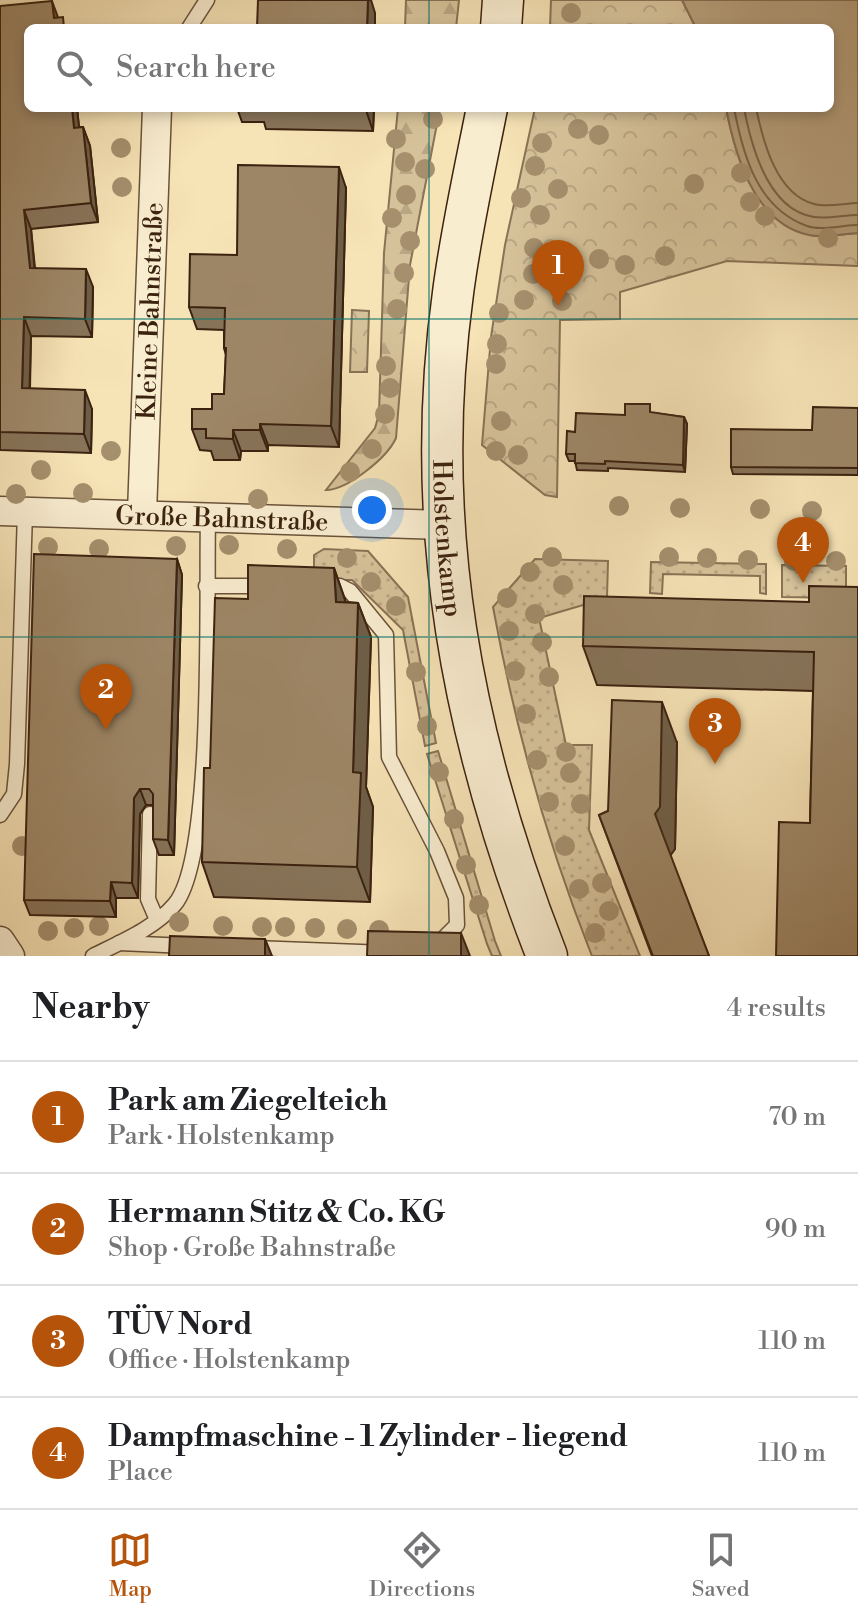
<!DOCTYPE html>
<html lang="en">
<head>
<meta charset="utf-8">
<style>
  :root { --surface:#fff; --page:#f6f6f6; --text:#202124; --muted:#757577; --line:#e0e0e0; --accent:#b45309 }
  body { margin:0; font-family:"Libre Bodoni",serif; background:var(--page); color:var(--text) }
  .you { position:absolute; left:372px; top:510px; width:28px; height:28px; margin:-20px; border:6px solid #fff; border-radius:50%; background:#1a73e8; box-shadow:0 0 0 12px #1a73e833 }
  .badge { display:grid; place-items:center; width:52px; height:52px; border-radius:50%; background:var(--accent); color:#fff; font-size:26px; font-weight:700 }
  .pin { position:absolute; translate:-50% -66px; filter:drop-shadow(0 2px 4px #0008) }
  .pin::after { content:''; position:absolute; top:42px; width:28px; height:24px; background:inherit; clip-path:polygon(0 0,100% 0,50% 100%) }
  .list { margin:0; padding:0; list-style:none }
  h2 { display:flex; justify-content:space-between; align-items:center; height:104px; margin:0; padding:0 32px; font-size:34px }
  h2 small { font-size:26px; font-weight:400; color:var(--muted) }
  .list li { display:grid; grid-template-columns:52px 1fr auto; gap:24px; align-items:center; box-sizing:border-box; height:112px; padding:0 32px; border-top:2px solid var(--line) }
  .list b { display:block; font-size:30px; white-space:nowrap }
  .list p { margin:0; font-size:26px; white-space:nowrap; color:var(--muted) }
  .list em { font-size:26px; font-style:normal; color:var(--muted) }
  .icon { flex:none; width:44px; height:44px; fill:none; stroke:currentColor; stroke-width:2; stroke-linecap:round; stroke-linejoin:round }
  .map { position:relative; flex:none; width:858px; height:956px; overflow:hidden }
  .search { position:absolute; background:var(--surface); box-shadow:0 4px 12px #0003; left:24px; right:24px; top:24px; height:88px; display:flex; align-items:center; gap:20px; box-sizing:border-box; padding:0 28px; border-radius:12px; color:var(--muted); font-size:30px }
  .sheet { height:552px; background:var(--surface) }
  nav { display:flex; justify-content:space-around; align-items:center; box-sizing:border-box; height:112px; border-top:2px solid var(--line); background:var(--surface); font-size:22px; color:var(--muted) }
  nav a { display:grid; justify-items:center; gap:4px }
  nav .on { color:var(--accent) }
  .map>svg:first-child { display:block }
  .grass { fill:url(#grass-dots); stroke:#897255; stroke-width:2 }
  .forest { fill:url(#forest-firs); stroke:#897255; stroke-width:2 }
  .park { fill:url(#park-crowns); stroke:#897255; stroke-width:2 }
  .water { fill:#b7a17e; stroke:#866e52; stroke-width:2 }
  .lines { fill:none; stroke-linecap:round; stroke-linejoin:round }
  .shore { stroke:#7a6247; stroke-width:2 }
  .service-casing { stroke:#6a523a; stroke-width:17 }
  .minor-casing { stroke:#6a523a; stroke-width:31 }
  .secondary-casing { stroke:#3c2210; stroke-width:43 }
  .service { stroke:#f9edd0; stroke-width:14 }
  .minor { stroke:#f9edd0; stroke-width:28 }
  .secondary { stroke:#f9edd0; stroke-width:40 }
  .tree { fill:#a58f6d }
  .wall { fill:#877358; stroke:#3c2210; stroke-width:2 }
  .shaded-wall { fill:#6e5e47; stroke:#3c2210; stroke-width:2 }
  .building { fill:#9d8666; stroke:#3c2210; stroke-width:2 }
  .grid { fill:none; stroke:#0f766e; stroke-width:2; stroke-opacity:0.55 }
  .labels { text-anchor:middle; stroke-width:6; stroke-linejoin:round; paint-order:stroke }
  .street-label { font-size:26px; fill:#3c2210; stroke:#f9edd0 }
</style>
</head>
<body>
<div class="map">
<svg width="858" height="956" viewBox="0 0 858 956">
  <defs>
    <pattern id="grass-dots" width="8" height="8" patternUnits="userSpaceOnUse" patternTransform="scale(2)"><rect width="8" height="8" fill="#d6c29a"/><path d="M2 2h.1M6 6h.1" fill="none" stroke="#b9a684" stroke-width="1.8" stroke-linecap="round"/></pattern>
    <pattern id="forest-firs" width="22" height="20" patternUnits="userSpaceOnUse" patternTransform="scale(2)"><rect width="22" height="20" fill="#d6c29a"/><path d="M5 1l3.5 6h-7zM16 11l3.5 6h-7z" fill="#b9a684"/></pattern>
    <pattern id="park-crowns" width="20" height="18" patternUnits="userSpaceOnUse" patternTransform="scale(2)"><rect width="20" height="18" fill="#d6c29a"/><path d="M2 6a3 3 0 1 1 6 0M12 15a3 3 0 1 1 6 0" fill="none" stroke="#b9a684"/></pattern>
  </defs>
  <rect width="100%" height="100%" fill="#f6e3b6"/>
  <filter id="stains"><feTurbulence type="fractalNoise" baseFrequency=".0025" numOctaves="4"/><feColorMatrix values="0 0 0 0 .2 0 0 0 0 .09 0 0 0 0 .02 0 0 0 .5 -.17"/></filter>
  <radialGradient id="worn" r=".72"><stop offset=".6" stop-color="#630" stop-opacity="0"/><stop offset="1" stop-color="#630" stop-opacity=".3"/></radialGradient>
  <!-- grass -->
  <g class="grass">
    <polygon points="324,549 368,551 408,597 436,743 425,746 403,630 352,580 314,580 314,555"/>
    <path d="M535,559l73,2 -1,37 -68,20 27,127h26l-3,85 51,126h-48c-45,-113 -77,-229 -99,-349z"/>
    <polygon points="651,562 766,564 766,594 760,593 760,576 663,574 662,594 650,593"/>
    <polygon points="782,565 846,566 846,598 782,597"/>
    <polygon points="438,751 495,941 501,956 492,956 487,944 427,754"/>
  </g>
  <!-- forest -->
  <g class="forest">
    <polygon points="406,0 459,0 456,28 405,28"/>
    <path d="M398,108h42l-30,157 -14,173c-9,20 -49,52 -70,52l49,-62 4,-14 5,-161z"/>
  </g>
  <!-- park -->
  <g class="park">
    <polygon points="551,0 682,0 696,28 550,28"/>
    <path d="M535,108h191c10,50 26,109 81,126 14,5 36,0 51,-1v33l-131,-5 -107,31v27l-60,1 -3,177 -12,-2 -63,-50 9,-108 14,-92z"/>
    <polygon points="352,310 369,311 367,372 350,372"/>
  </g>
  <!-- water -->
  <path class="water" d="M682,0h176v233c-15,1 -35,5 -49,2 -55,-11 -74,-81 -83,-127h104v-80h-134z"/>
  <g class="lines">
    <!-- shore -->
    <g class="shore">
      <path d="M734,108c9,47 23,100 73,118 14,5 36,-1 51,-1"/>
      <path d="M744,108c7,37 24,102 70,109 14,2 30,-2 44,-2"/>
      <path d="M756,108c7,33 20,86 58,96 13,4 31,-1 44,-1"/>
    </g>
    <!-- service casing -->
    <g class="service-casing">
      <g id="service">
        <polyline points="189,28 207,0"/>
        <polyline points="206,586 266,586"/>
        <polyline points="323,586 340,586 350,591 386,635 389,757 437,851 456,898 457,925 437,945"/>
        <polyline points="150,814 148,899 157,920"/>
        <polyline points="0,815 14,794 17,764 25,512"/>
        <polyline points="119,943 187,946"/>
        <polyline points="252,948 387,953"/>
        <path d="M93,956c28,-14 62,-28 82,-52 40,-49 31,-313 33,-387"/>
      </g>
    </g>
    <!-- minor casing -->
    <g class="minor-casing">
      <g id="minor">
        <path id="s1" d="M0,511l443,14"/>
        <path id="s2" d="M142,513l15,-405"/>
        <polyline points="0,941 10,956"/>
      </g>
    </g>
    <!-- secondary casing -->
    <g class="secondary-casing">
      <g id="secondary">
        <polyline points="501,28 503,0"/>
        <path id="s3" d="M487,108c-12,61 -26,123 -34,185 -32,232 9,446 94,663"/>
      </g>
    </g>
    <!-- service -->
    <use href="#service" class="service"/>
    <!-- minor -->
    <use href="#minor" class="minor"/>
    <!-- secondary -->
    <use href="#secondary" class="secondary"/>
  </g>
  <!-- trees -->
  <g class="tree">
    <circle cx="571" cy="13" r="10"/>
    <circle cx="433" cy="119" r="10"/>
    <circle cx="578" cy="129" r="10"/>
    <circle cx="599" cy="135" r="10"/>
    <circle cx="396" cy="139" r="10"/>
    <circle cx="542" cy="143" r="10"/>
    <circle cx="121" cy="148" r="10"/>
    <circle cx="405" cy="162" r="10"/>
    <circle cx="535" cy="166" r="10"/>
    <circle cx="425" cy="169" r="10"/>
    <circle cx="741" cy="173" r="10"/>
    <circle cx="694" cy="184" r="10"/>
    <circle cx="122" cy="187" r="10"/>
    <circle cx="558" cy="189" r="10"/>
    <circle cx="406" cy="195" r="10"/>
    <circle cx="521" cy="198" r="10"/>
    <circle cx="750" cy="202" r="10"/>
    <circle cx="540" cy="215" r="10"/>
    <circle cx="765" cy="216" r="10"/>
    <circle cx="392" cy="218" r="10"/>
    <circle cx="828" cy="238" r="10"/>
    <circle cx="410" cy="241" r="10"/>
    <circle cx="534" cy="248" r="10"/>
    <circle cx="665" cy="256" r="10"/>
    <circle cx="599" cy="259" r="10"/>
    <circle cx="625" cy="265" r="10"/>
    <circle cx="404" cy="273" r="10"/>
    <circle cx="533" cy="274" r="10"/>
    <circle cx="524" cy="300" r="10"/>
    <circle cx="562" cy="301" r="10"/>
    <circle cx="397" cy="309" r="10"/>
    <circle cx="499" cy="313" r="10"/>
    <circle cx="497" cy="344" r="10"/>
    <circle cx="496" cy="364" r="10"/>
    <circle cx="386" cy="366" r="10"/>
    <circle cx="390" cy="388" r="10"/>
    <circle cx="385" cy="414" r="10"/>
    <circle cx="501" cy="421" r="10"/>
    <circle cx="372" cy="449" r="10"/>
    <circle cx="111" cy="451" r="10"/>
    <circle cx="496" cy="451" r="10"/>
    <circle cx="518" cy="455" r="10"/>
    <circle cx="41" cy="470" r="10"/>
    <circle cx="350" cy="472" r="10"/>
    <circle cx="83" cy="493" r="10"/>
    <circle cx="16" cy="494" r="10"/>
    <circle cx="258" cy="499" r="10"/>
    <circle cx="619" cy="506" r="10"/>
    <circle cx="680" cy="508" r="10"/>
    <circle cx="760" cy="509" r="10"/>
    <circle cx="812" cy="511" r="10"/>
    <circle cx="229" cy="545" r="10"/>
    <circle cx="176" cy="546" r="10"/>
    <circle cx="48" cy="547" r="10"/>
    <circle cx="99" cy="549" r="10"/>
    <circle cx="287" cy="549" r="10"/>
    <circle cx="552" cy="557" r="10"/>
    <circle cx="669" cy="557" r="10"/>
    <circle cx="347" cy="558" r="10"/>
    <circle cx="707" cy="558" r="10"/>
    <circle cx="748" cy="560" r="10"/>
    <circle cx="794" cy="561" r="10"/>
    <circle cx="836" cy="561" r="10"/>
    <circle cx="530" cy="572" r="10"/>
    <circle cx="371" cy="582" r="10"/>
    <circle cx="563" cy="585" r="10"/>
    <circle cx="507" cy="598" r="10"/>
    <circle cx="396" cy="606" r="10"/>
    <circle cx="535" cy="614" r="10"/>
    <circle cx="509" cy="631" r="10"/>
    <circle cx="542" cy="642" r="10"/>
    <circle cx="515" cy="671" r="10"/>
    <circle cx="416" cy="672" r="10"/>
    <circle cx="549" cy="677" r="10"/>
    <circle cx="526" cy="714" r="10"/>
    <circle cx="427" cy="726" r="10"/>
    <circle cx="566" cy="752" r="10"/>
    <circle cx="537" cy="760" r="10"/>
    <circle cx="439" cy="772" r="10"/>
    <circle cx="570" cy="773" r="10"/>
    <circle cx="549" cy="802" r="10"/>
    <circle cx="581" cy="804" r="10"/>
    <circle cx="454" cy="819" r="10"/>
    <circle cx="22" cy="846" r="10"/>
    <circle cx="565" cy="846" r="10"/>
    <circle cx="466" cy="865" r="10"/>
    <circle cx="602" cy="883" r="10"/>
    <circle cx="579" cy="889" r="10"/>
    <circle cx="479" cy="905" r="10"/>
    <circle cx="609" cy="911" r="10"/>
    <circle cx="179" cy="922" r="10"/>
    <circle cx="99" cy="926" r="10"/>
    <circle cx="223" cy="926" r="10"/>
    <circle cx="262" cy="927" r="10"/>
    <circle cx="285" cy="927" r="10"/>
    <circle cx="74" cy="928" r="10"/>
    <circle cx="315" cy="928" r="10"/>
    <circle cx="347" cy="929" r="10"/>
    <circle cx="379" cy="930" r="10"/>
    <circle cx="48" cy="931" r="10"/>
    <circle cx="595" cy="933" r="10"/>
  </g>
  <!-- wall -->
  <g class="wall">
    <polygon points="0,6 28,108 77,108 79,127 83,127 90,146 98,222 31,229 35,268 93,287 92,337 31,336 30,389 92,409 91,453 0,450"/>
    <polygon points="237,108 374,108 373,131 266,129 264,122 242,122"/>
    <polygon points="346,188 339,447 268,445 268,451 241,451 240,460 214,460 211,451 200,450 192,429 212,409 224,394 226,355 224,348 224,330 197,329 189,307 237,255"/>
    <polygon points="858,408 858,475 733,474 731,467"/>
    <polygon points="653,413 684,417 687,424 685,472 608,468 608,471 577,470 575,461 569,461 566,454 575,432 625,415"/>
    <polygon points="177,559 182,575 174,855 159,855 153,839 153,805 146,805 140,814 138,898 116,898 116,917 30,915 24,900"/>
    <polygon points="334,568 346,602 358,603 371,637 366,787 373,807 370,902 214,897 202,862 210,768 248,599"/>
    <polygon points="858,587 810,823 813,691 597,685 583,646 809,602"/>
    <polygon points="677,743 675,849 670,855 709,956 652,956 599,815 608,811"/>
  </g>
  <!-- shaded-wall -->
  <g class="shaded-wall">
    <polygon points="368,0 371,0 375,13 375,28 367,28"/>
    <polygon points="52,1 59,20 54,18"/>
    <polygon points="72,108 77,108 81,146 74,128"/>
    <polygon points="366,108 374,108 373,131 366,110"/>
    <polygon points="83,127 90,146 98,222 91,203"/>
    <polygon points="339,167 346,188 339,447 331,426"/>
    <polygon points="24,210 31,229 36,286 30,268"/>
    <polygon points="86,269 93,287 92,337 85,319"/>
    <polygon points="24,317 31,336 29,407 22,388"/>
    <polygon points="85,390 92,409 91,453 84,434"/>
    <polygon points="684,417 687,424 685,472 683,465"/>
    <polygon points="260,424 268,445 268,451 260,430"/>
    <polygon points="233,430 241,451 240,460 233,439"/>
    <polygon points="177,559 182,575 174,855 168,840"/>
    <polygon points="334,568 346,603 336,602"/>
    <polygon points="358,603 371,637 366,787 373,807 370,902 357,867 353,772"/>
    <polygon points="662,702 677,743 675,849 670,856 655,814"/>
    <polygon points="140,789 146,805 140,814 138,898 132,883 134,798"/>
    <polygon points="111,882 116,898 116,917 110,901"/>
    <polygon points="461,933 470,956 461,956"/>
    <polygon points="265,939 272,956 265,956"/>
  </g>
  <!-- building -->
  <g class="building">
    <polygon points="258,0 368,0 367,28 257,28"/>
    <polygon points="52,1 54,18 63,17 64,28 28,28 28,108 72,108 74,128 83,127 91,203 24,210 30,268 86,269 85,319 24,317 22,388 85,390 84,434 0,432 0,6"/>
    <polygon points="259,108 366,108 366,110"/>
    <polygon points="238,165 339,167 331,426 260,424 260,430 233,430 233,439 206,438 206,429 192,429 192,409 212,409 212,394 224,394 226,348 224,348 225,308 189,307 190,254 237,255"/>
    <polygon points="625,404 650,404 650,412 684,417 683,465 605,461 605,464 575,463 575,454 566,454 567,431 575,432 576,413 625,415"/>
    <polygon points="813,407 858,408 858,468 731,467 731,429 812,430"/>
    <polygon points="34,554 177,559 168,840 153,839 153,794 149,789 140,789 134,798 132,883 111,882 110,901 24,900"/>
    <polygon points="248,565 334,568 336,602 358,603 353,772 361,773 357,867 202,862 204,768 210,768 215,598 248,599"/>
    <polygon points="809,586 858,587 858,956 776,956 779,822 810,823 814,652 583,646 584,596 809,602"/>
    <polygon points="612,700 662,702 660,807 655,814 709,956 653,956 599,815 608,811"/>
    <polygon points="368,931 461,933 461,956 367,956"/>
    <polygon points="170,936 265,939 265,956 169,956"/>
  </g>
  <!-- grid -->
  <path class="grid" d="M429,0v28M429,108v848M0,319h858M0,637h858"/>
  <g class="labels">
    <!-- street labels -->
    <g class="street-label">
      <text dy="9" stroke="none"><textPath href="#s2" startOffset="202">Kleine Bahnstraße</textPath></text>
      <text dy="9" stroke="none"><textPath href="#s1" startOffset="222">Große Bahnstraße</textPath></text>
      <text dy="9" stroke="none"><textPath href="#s3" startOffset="434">Holstenkamp</textPath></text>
    </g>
  </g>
  <rect width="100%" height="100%" filter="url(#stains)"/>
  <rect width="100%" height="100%" fill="url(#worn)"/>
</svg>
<div class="you"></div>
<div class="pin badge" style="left:558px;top:306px">1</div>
<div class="pin badge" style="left:106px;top:730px">2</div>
<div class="pin badge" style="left:715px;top:764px">3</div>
<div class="pin badge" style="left:803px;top:583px">4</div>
<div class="search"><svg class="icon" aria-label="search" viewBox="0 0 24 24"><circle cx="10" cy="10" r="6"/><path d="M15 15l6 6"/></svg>Search here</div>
</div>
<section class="sheet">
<h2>Nearby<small>4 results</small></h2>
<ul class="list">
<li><span class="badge">1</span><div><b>Park am Ziegelteich</b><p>Park · Holstenkamp</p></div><em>70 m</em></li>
<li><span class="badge">2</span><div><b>Hermann Stitz &amp; Co. KG</b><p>Shop · Große Bahnstraße</p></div><em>90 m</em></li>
<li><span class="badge">3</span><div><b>TÜV Nord</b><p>Office · Holstenkamp</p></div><em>110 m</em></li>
<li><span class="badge">4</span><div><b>Dampfmaschine - 1 Zylinder - liegend</b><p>Place</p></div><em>110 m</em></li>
</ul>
</section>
<nav>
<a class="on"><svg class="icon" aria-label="map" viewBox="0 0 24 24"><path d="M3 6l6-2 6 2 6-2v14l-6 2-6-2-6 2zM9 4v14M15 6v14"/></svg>Map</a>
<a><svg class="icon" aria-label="directions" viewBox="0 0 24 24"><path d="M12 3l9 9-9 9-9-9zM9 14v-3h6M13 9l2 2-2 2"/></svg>Directions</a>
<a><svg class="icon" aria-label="saved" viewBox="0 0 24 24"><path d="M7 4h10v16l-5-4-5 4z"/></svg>Saved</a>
</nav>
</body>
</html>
